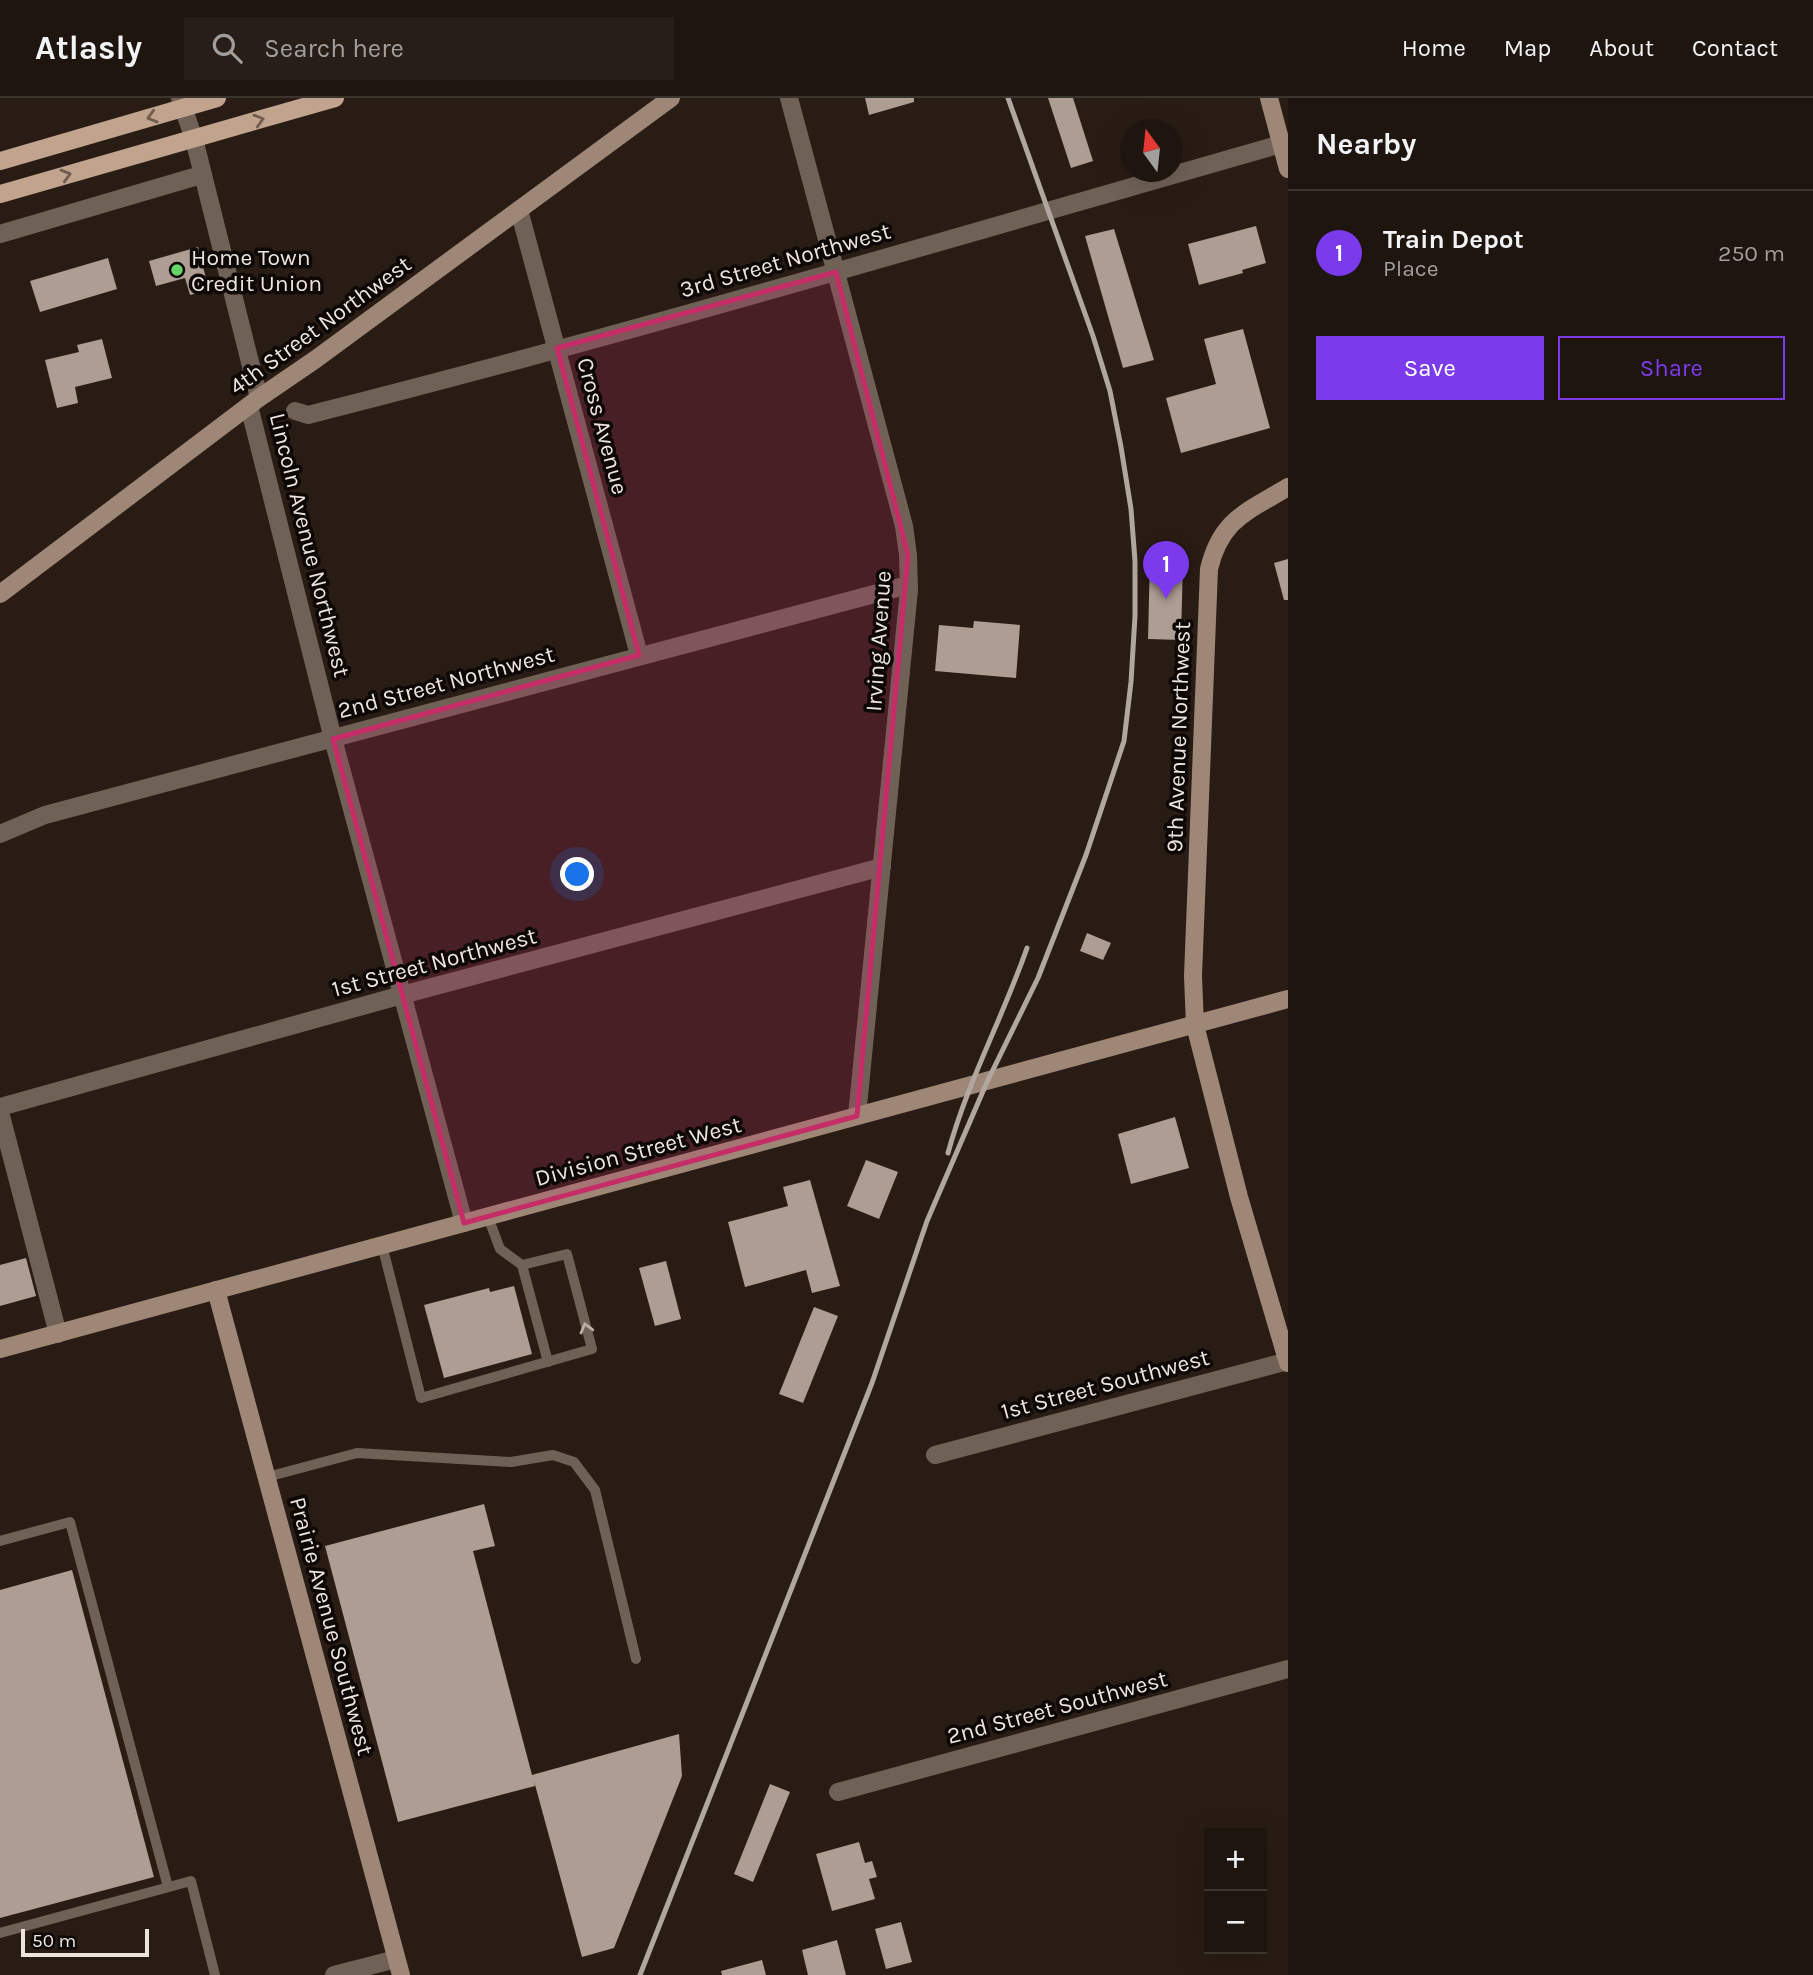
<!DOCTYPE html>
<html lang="en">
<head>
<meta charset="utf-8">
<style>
  :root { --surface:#1f150f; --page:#271e18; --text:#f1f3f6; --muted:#a19f9e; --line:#3c342f; --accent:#7c3aed }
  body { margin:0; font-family:Karla,sans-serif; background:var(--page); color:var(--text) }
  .controls { position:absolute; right:21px; bottom:21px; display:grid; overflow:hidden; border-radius:0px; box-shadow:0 7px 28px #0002 }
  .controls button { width:63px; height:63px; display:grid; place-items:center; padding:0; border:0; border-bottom:2px solid var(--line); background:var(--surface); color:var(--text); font:35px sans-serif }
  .compass { position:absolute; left:1120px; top:21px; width:63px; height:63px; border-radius:50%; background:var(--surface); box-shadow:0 7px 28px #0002; rotate:345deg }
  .scale { position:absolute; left:21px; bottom:18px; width:128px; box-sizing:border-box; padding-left:7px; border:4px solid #ece3dd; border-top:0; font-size:19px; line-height:24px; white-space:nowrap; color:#ece3dd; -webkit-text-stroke:5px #0d0805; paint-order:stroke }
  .you { position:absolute; left:578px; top:777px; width:24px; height:24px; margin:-18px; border:5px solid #fff; border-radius:50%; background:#1a73e8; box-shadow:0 0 0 10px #1a73e833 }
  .badge { display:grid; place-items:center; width:46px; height:46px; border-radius:50%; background:var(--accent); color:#fff; font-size:23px; font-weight:700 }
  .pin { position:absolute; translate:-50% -58px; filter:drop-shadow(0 2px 4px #0008) }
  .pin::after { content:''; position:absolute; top:37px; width:24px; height:21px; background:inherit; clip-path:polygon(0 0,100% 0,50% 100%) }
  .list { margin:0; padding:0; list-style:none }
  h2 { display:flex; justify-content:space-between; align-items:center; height:91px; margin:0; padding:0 28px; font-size:30px }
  h2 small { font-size:23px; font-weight:400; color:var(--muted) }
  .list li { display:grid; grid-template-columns:46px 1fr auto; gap:21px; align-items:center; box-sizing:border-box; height:126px; padding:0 28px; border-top:2px solid var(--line) }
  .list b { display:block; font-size:26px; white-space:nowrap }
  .list p { margin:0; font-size:23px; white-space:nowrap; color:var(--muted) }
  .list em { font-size:23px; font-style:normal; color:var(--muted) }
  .actions { display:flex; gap:14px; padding:21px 28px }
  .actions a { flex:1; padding:16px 0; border:2px solid var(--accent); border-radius:0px; text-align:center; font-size:24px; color:var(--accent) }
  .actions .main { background:var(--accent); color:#fff }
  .icon { flex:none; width:38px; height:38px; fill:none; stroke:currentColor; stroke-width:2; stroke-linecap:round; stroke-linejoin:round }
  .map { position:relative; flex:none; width:1288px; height:1877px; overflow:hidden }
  header { display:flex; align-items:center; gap:42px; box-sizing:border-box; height:98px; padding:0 35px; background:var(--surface); border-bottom:2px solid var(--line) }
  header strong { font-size:33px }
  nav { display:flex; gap:38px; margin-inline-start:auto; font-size:24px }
  .search { width:490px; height:63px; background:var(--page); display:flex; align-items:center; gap:18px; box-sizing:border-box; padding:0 24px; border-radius:0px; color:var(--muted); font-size:26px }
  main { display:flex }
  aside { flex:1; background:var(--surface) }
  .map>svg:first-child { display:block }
  .building { fill:#ad9d92 }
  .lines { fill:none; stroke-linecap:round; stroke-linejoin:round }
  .lane { stroke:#706157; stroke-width:10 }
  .street { stroke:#706157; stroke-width:18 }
  .secondary { stroke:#9e8776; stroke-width:18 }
  .primary { stroke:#c1a38e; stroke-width:18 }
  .rail { stroke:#b1a6a0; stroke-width:5 }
  .oneway { stroke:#705d50 }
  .oneway2 { stroke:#baafa7 }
  .marked { fill:#c62c68; fill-opacity:0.2; stroke:#c62c68; stroke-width:5; stroke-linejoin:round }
  .poi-dot { fill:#65d467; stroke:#0d0805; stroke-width:2.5 }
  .labels { text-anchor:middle; stroke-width:7; stroke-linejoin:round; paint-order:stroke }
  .poi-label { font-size:23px; fill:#ece3dd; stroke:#0d0805; text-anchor:start }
  .street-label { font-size:23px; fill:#ece3dd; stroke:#0d0805 }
</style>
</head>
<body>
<header>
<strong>Atlasly</strong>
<div class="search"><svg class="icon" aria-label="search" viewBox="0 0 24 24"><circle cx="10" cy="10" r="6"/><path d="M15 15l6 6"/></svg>Search here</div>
<nav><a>Home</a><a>Map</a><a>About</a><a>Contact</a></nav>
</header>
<main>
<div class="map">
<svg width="1288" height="1877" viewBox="0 0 1288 1877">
  <rect width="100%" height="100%" fill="#291c14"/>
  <!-- building -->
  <g class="building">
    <polygon points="865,0 914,0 914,4 869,17"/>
    <polygon points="1048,0 1073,0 1093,63 1071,70"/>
    <polygon points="1256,128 1266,165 1242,172 1243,175 1199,187 1188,146"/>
    <polygon points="1114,131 1154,262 1123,270 1085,138"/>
    <polygon points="198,149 209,192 190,197 185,180 156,188 149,163"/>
    <polygon points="108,160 117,191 40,214 30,183"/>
    <polygon points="1243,231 1270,330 1181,355 1166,300 1216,286 1204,241"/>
    <polygon points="102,241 112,280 75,289 78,305 57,310 45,262 79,254 77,247"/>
    <polygon points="1150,460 1183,461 1181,542 1148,541"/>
    <polygon points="1288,461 1288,502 1284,502 1274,465"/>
    <polygon points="974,523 1020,527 1016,580 935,573 939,527 973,530"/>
    <polygon points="1087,835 1111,845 1103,862 1080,853"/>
    <polygon points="1175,1019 1189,1070 1131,1086 1118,1036"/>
    <polygon points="866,1062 898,1074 879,1121 847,1108"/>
    <polygon points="810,1082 840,1188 812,1195 806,1172 745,1189 728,1124 788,1108 783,1089"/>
    <polygon points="26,1160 36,1198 0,1208 0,1167"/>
    <polygon points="666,1163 681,1221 655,1228 639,1170"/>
    <polygon points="514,1188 532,1256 444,1280 424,1207 489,1190 490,1194"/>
    <polygon points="814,1209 838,1218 803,1305 779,1296"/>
    <polygon points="484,1406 495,1448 473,1453 532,1677 679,1636 682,1678 614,1850 582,1859 534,1683 535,1688 398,1724 325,1448"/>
    <polygon points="72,1472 154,1779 0,1820 0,1492"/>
    <polygon points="770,1686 790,1694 753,1784 734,1776"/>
    <polygon points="859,1744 865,1765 872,1763 877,1779 869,1781 875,1801 832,1813 816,1756"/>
    <polygon points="901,1824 912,1864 886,1871 875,1831"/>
    <polygon points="837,1842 846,1877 808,1877 802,1852"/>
    <polygon points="762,1862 766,1877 722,1877 721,1873"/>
  </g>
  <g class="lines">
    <!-- lane -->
    <g class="lane">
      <polyline points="488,1119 500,1151 522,1167 548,1264"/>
      <polyline points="382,1147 421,1300 592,1251 567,1156 522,1167"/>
      <polyline points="267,1379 357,1355 511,1364 553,1357 574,1364 595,1392 636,1561"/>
      <polyline points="0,1443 70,1424 168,1789"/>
      <polyline points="0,1835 191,1783 215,1877"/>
    </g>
    <!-- street -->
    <g class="street">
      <polyline points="180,0 194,41 259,300"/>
      <polyline points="789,0 904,428 908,457 909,492 857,1018"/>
      <polyline points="519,112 639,557"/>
      <polyline points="0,136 201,77"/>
      <polyline points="249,308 333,641 464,1125"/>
      <path d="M295,313l13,4c329,-83 654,-180 980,-273"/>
      <polyline points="0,736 45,717 908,487"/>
      <polyline points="0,1009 402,897 882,769"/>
      <polyline points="0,1014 58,1236"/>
      <polyline points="935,1357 1288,1263"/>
      <polyline points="838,1694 1288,1571"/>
      <polyline points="334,1877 396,1861"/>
    </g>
    <!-- secondary -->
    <g class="secondary">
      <polyline points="1269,0 1288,71"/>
      <path d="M1288,389c-41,25 -67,32 -79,82l-16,407 2,49 44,172 49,166"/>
      <polyline points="0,496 259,300 316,261 671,0"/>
      <polyline points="216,1192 401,1877"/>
      <polyline points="0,1251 1288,901"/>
    </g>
    <!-- primary -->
    <g class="primary">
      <polyline points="0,63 217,0"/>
      <polyline points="0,96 335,0"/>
    </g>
    <!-- rail -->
    <g class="rail">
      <path d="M948,1055c19,-70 55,-136 79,-205"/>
      <polyline points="640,1877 872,1285 927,1123 987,984 1038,880 1086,757 1124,643 1131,584 1135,518 1135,463 1131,411 1121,349 1110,293 1093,238 1008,0"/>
    </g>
  </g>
  <!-- one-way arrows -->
  <defs><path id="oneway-chevron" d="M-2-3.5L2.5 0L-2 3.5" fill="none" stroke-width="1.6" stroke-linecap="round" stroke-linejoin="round" transform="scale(1.75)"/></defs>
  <g class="oneway">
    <use href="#oneway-chevron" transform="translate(152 19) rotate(164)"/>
    <use href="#oneway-chevron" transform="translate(259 22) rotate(-16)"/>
    <use href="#oneway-chevron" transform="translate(66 77) rotate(-16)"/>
  </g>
  <use class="oneway2" href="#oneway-chevron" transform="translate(586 1230) rotate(-105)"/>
  <!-- marked area -->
  <path class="marked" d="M836,174l72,283 -51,561 -393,107 -131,-484 306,-84 -82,-307z"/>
  <!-- markers -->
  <circle class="poi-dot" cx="177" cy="172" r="7"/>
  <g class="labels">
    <!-- poi labels -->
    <g class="poi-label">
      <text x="191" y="167">Home Town<tspan x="191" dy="26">Credit Union</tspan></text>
    </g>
    <!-- street labels -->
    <g class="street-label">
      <text transform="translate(785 162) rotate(-16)" y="8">3rd Street Northwest</text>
      <text transform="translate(320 227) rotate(-36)" y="8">4th Street Northwest</text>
      <text transform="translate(603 328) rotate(75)" y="8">Cross Avenue</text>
      <text transform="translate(310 447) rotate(76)" y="8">Lincoln Avenue Northwest</text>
      <text transform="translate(878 543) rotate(-86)" y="8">Irving Avenue</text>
      <text transform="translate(446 584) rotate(-15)" y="8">2nd Street Northwest</text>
      <text transform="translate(1178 639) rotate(-88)" y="8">9th Avenue Northwest</text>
      <text transform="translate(434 864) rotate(-15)" y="8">1st Street Northwest</text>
      <text transform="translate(638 1053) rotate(-15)" y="8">Division Street West</text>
      <text transform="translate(1105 1286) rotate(-15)" y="8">1st Street Southwest</text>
      <text transform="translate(332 1528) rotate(75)" y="8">Prairie Avenue Southwest</text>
      <text transform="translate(1057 1609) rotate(-15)" y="8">2nd Street Southwest</text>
    </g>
  </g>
</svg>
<div class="controls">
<button>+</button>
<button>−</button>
</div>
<svg class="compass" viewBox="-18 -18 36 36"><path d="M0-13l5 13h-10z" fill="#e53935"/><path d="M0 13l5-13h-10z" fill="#a19f9e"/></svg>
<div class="scale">50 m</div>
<div class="you"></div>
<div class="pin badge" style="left:1166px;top:501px">1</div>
</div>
<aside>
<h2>Nearby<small></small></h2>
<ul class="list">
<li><span class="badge">1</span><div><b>Train Depot</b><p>Place</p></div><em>250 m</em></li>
</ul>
<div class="actions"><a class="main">Save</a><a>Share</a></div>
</aside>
</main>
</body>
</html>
